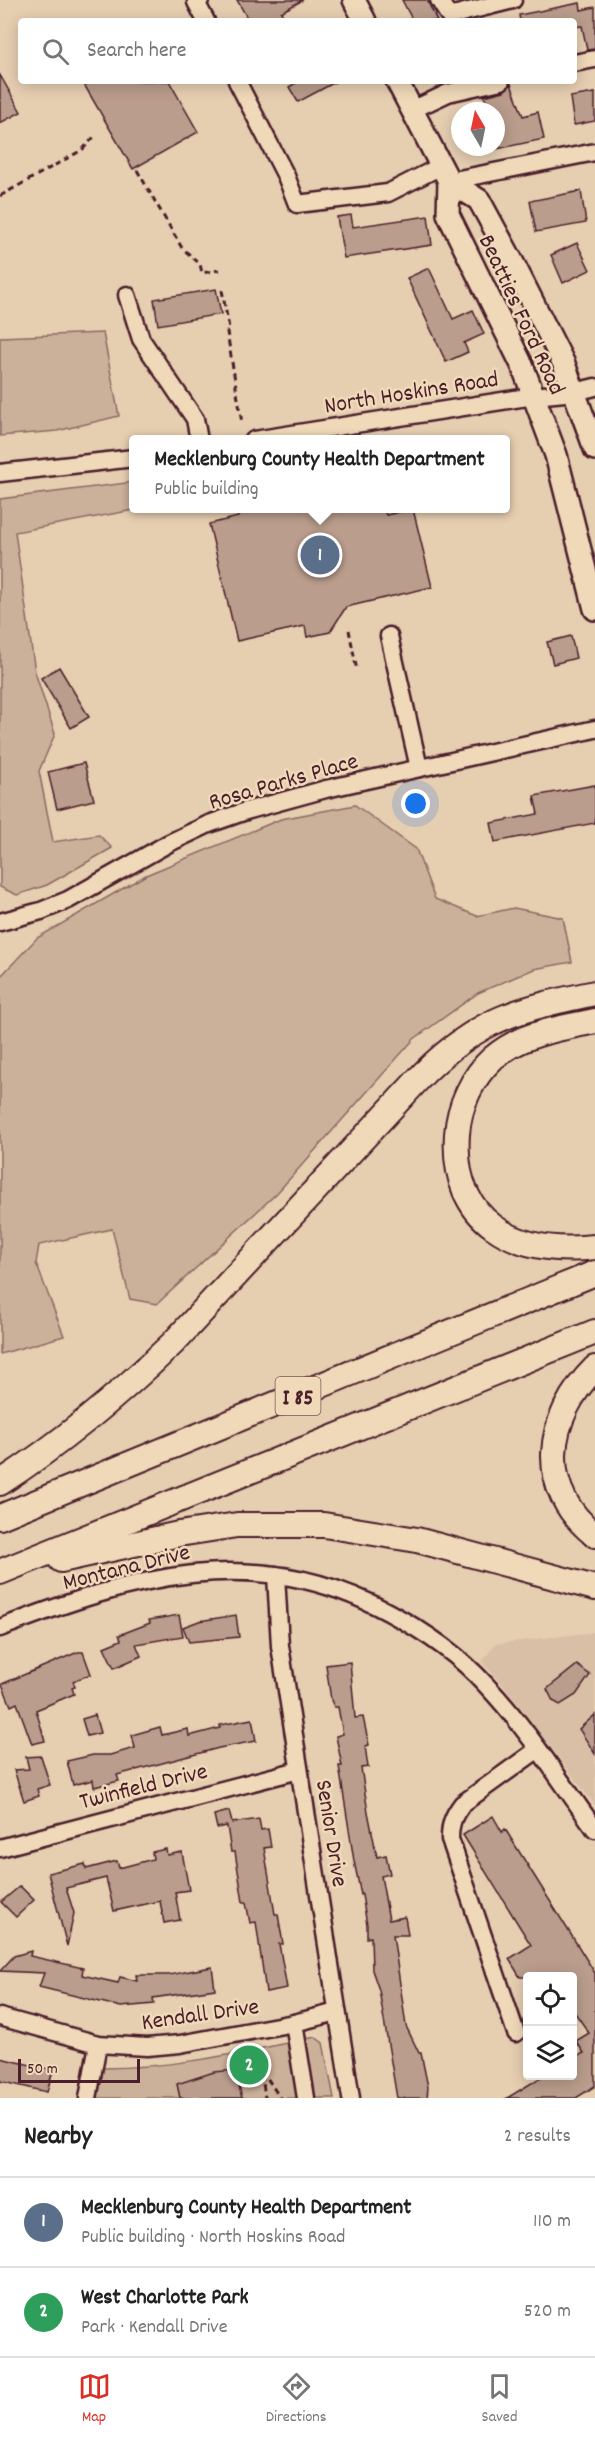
<!DOCTYPE html>
<html lang="en">
<head>
<meta charset="utf-8">
<style>
  :root { --surface:#fff; --page:#f2f2f2; --text:#222; --muted:#767676; --line:#e0e0e0; --accent:#d93025 }
  body { margin:0; font-family:Dekko,sans-serif; background:var(--page); color:var(--text) }
  .controls { position:absolute; right:18px; bottom:18px; display:grid; overflow:hidden; border-radius:6px; box-shadow:0 3px 15px #0003 }
  .controls button { width:54px; height:54px; display:grid; place-items:center; padding:0; border:0; border-bottom:2px solid var(--line); background:var(--surface); color:var(--text); font:30px sans-serif }
  .compass { position:absolute; left:451px; top:102px; width:54px; height:54px; border-radius:50%; background:var(--surface); box-shadow:0 3px 15px #0003; rotate:351deg }
  .scale { position:absolute; left:18px; bottom:15px; width:122px; box-sizing:border-box; padding-left:6px; border:3px solid #4a1f2b; border-top:0; font-size:16px; line-height:21px; white-space:nowrap; color:#4a1f2b; -webkit-text-stroke:4px #f0d9b9; paint-order:stroke }
  .you { position:absolute; left:416px; top:804px; width:21px; height:21px; margin:-15px; border:4px solid #fff; border-radius:50%; background:#1a73e8; box-shadow:0 0 0 9px #1a73e833 }
  .badge { display:grid; place-items:center; width:39px; height:39px; border-radius:50%; background:var(--accent); color:#fff; font-size:20px; font-weight:700 }
  .pin { position:absolute; translate:-50% -50%; border:3px solid #fff; box-shadow:0 2px 6px #0006 }
  .popup { position:absolute; left:129px; top:435px; width:381px; height:78px; box-sizing:border-box; display:grid; place-content:center; border-radius:6px; background:var(--surface); filter:drop-shadow(0 2px 4px #0005); font-size:20px; white-space:nowrap; color:var(--muted) }
  .popup b { font-size:22px; color:var(--text) }
  .popup::after { content:''; position:absolute; left:50%; top:100%; margin-left:-12px; border:12px solid transparent; border-top-color:var(--surface) }
  .list { margin:0; padding:0; list-style:none }
  h2 { display:flex; justify-content:space-between; align-items:center; height:78px; margin:0; padding:0 24px; font-size:26px }
  h2 small { font-size:20px; font-weight:400; color:var(--muted) }
  .list li { display:grid; grid-template-columns:39px 1fr auto; gap:18px; align-items:center; box-sizing:border-box; height:90px; padding:0 24px; border-top:2px solid var(--line) }
  .list b { display:block; font-size:22px; white-space:nowrap }
  .list p { margin:0; font-size:20px; white-space:nowrap; color:var(--muted) }
  .list em { font-size:20px; font-style:normal; color:var(--muted) }
  .icon { flex:none; width:33px; height:33px; fill:none; stroke:currentColor; stroke-width:2; stroke-linecap:round; stroke-linejoin:round }
  .map { position:relative; flex:none; width:595px; height:2098px; overflow:hidden }
  .search { position:absolute; background:var(--surface); box-shadow:0 3px 15px #0003; left:18px; right:18px; top:18px; height:66px; display:flex; align-items:center; gap:15px; box-sizing:border-box; padding:0 21px; border-radius:6px; color:var(--muted); font-size:22px }
  .sheet { height:258px; background:var(--surface) }
  nav { display:flex; justify-content:space-around; align-items:center; box-sizing:border-box; height:84px; border-top:2px solid var(--line); background:var(--surface); font-size:16px; color:var(--muted) }
  nav a { display:grid; justify-items:center; gap:3px }
  nav .on { color:var(--accent) }
  .map>svg:first-child { display:block }
  .built { fill:#d9bfa6 }
  .green { fill:#ccb19a; stroke:#8b6862; stroke-width:1.5 }
  .building { fill:#ba9d8c; stroke:#4a1f2b; stroke-width:1.5 }
  .lines { fill:none; stroke-linecap:round; stroke-linejoin:round }
  .minor-casing { stroke:#4a1f2b; stroke-width:21 }
  .major-casing { stroke:#4a1f2b; stroke-width:26 }
  .highway-casing { stroke:#4a1f2b; stroke-width:28 }
  .path { stroke:#4a1f2b; stroke-width:3; stroke-dasharray:6 4.5; stroke-linecap:butt }
  .minor { stroke:#f0d9b9; stroke-width:16 }
  .major { stroke:#f0d9b9; stroke-width:21 }
  .highway { stroke:#f0d9b9; stroke-width:24 }
  .labels { text-anchor:middle; stroke-width:5; stroke-linejoin:round; paint-order:stroke }
  .shield { fill:#f0d9b9; stroke:#7c5756; stroke-width:1.5 }
  .shield-label { font-size:22px; font-weight:bold; fill:#4a1f2b }
  .street-label { font-size:24px; fill:#4a1f2b; stroke:#f0d9b9 }
</style>
</head>
<body>
<div class="map">
<svg width="595" height="2098" viewBox="0 0 595 2098">
  <rect width="100%" height="100%" fill="#e6ceb1"/>
  <filter id="ink" filterUnits="userSpaceOnUse"><feTurbulence type="fractalNoise" baseFrequency=".0167" numOctaves="2"/><feDisplacementMap in="SourceGraphic" scale="12" xChannelSelector="R" yChannelSelector="G"/><feConvolveMatrix kernelMatrix="1 2 1 2 8 2 1 2 1" color-interpolation-filters="sRGB"/></filter>
  <g filter="url(#ink)">
    <!-- built -->
    <polygon class="built" points="595,1632 595,1805 507,1690 482,1662 495,1644"/>
    <!-- green -->
    <g class="green">
      <polygon points="103,333 119,416 57,431 0,436 0,337"/>
      <polygon points="134,482 134,508 139,509 15,532 35,672 55,734 39,771 53,842 99,835 112,848 47,885 17,895 0,887 0,499"/>
      <polygon points="355,805 416,849 435,899 477,916 514,908 563,918 572,962 534,969 478,993 414,1039 277,1193 157,1304 130,1299 112,1229 39,1245 36,1263 64,1336 0,1354 0,977 37,938 146,875 281,819"/>
      <path d="M315,2037l8,6 11,55h-236l5,-30c73,0 141,-16 212,-31z"/>
    </g>
    <!-- building -->
    <g class="building">
      <polygon points="237,0 303,0 281,12 286,21 249,21"/>
      <polygon points="402,0 427,0 437,21 413,21"/>
      <polygon points="580,3 581,10 595,7 595,49 587,50 582,26 574,27 574,21 520,21 519,15"/>
      <polygon points="0,75 21,112 0,123"/>
      <polygon points="82,81 169,81 198,132 133,169"/>
      <polygon points="299,81 337,81 298,102 289,87"/>
      <polygon points="511,84 523,116 538,112 544,139 496,149 496,111 490,111 484,96 504,91"/>
      <polygon points="595,93 595,121 574,125 570,97"/>
      <polygon points="581,191 586,223 536,232 530,201"/>
      <polygon points="351,215 353,227 428,216 432,245 344,258 337,217"/>
      <polygon points="577,243 590,270 563,283 551,255"/>
      <polygon points="429,268 453,319 473,310 484,334 464,343 468,352 446,362 407,278"/>
      <polygon points="216,289 221,314 158,325 154,299"/>
      <polygon points="237,508 384,508 386,515 413,509 432,587 346,607 330,632 307,637 305,626 237,641 209,524 238,517"/>
      <polygon points="571,636 576,658 553,664 547,642"/>
      <polygon points="59,667 89,717 71,728 41,678"/>
      <polygon points="84,763 94,800 57,809 48,772"/>
      <polygon points="595,785 595,823 495,842 491,823 538,814 534,796"/>
      <polygon points="179,1615 183,1636 136,1644 141,1656 114,1668 104,1647 121,1640 119,1635 150,1623 149,1620"/>
      <polygon points="236,1615 239,1637 189,1642 183,1627 199,1621"/>
      <polygon points="78,1652 83,1652 91,1674 73,1681 75,1687 72,1688 74,1694 36,1710 45,1741 32,1744 17,1703 11,1706 2,1684"/>
      <polygon points="350,1662 355,1718 363,1717 369,1745 365,1746 368,1767 361,1768 368,1812 377,1857 386,1855 390,1874 381,1876 389,1920 405,1917 408,1935 393,1935 406,2026 419,2053 421,2053 428,2087 427,2098 397,2098 379,1990 372,1970 371,1937 367,1938 367,1925 362,1895 361,1895 354,1861 339,1766 342,1766 336,1736 343,1734 338,1707 334,1707 331,1700 326,1665"/>
      <polygon points="577,1665 590,1675 576,1695 560,1705 553,1701 547,1689"/>
      <polygon points="95,1715 100,1733 87,1736 82,1719"/>
      <polygon points="595,1715 595,1754 579,1729"/>
      <polygon points="252,1719 256,1741 219,1748 117,1775 119,1781 94,1787 93,1780 73,1785 67,1761 93,1755 110,1755 135,1748 132,1735 160,1727 162,1735 188,1729 189,1736 220,1728 220,1725"/>
      <polygon points="41,1756 50,1785 37,1789 39,1796 24,1801 14,1770 29,1769 26,1757"/>
      <polygon points="229,1811 232,1823 259,1819 261,1830 268,1829 271,1847 264,1848 275,1914 278,1914 283,1944 279,1944 287,1988 266,1992 256,1922 250,1923 246,1902 243,1902 235,1852 231,1852 227,1826 217,1828 214,1815"/>
      <polygon points="493,1816 502,1832 505,1829 595,1973 595,2086 576,2098 507,2098 543,2076 573,2076 573,2058 584,2053 576,2041 589,2033 573,2010 573,1977 520,1977 509,1959 531,1945 463,1835"/>
      <polygon points="166,1849 167,1855 182,1852 189,1890 175,1892 180,1920 164,1923 160,1901 114,1911 106,1878 66,1888 74,1913 67,1946 48,1873 85,1864 86,1869 117,1861 119,1868 153,1859 152,1852"/>
      <polygon points="20,1886 34,1900 16,1917 1,1902"/>
      <polygon points="31,1951 30,1956 83,1968 82,1975 118,1983 120,1977 137,1981 136,1975 169,1975 212,1967 215,1989 153,1998 154,2004 121,2007 39,1987 44,1973 0,1971 14,1956"/>
      <polygon points="0,2058 53,2070 47,2092 0,2081"/>
      <polygon points="235,2070 242,2098 180,2098 177,2084 214,2072"/>
    </g>
    <g class="lines">
      <!-- minor casing -->
      <g class="minor-casing">
        <g id="minor">
          <polyline points="200,0 196,2 206,21"/>
          <polyline points="439,0 449,16 513,0"/>
          <polyline points="574,63 595,59"/>
          <polyline points="237,81 286,176 297,204 388,193 441,166"/>
          <polyline points="412,110 448,93 501,81"/>
          <polyline points="449,181 595,152"/>
          <polyline points="127,295 141,339 195,419 199,440"/>
          <polyline points="254,440 534,396 575,392 595,387"/>
          <polyline points="0,473 134,458"/>
          <polyline points="389,636 419,768"/>
          <polyline points="0,922 41,911 68,900 169,843 209,824 246,811 326,789 595,729"/>
          <polyline points="276,1575 280,1646 351,2098"/>
          <path d="M0,1628c133,-51 254,-88 388,-16 36,19 70,42 98,73 41,43 74,96 109,144"/>
          <polyline points="0,1848 299,1770"/>
          <polyline points="0,2017 98,2044 147,2047 180,2044 294,2023 337,2012"/>
          <polyline points="294,2023 306,2098"/>
          <path d="M516,2033l-66,-194c0,-15 3,-23 12,-35l75,-54"/>
          <polyline points="88,2098 98,2044"/>
        </g>
      </g>
      <!-- major casing -->
      <g class="major-casing">
        <g id="major">
          <polyline points="354,0 365,21"/>
          <polyline points="397,81 449,181 479,200 510,257 564,364 595,449"/>
          <polyline points="449,181 448,214 522,365 556,455 595,609"/>
        </g>
      </g>
      <!-- highway casing -->
      <g class="highway-casing">
        <g id="highway">
          <path d="M595,1021c-36,8 -73,12 -102,37 -21,19 -34,48 -36,76 -6,89 59,122 138,113"/>
          <path d="M595,1368c-49,49 -60,120 0,167"/>
          <path d="M0,1483c63,-41 119,-88 173,-140l252,-271c56,-55 95,-63 170,-79"/>
          <polyline points="0,1517 595,1273"/>
          <polyline points="61,1560 179,1534 237,1525 324,1525 417,1540 595,1588"/>
          <polyline points="0,1572 595,1332"/>
        </g>
      </g>
      <!-- path -->
      <g class="path">
        <polyline points="137,170 182,248 200,264 202,273 219,270"/>
        <polyline points="0,196 82,150 94,137"/>
        <polyline points="222,290 229,328 227,332 242,423"/>
        <polyline points="349,630 357,671"/>
        <polyline points="248,2046 261,2068 265,2098"/>
        <polyline points="262,2070 280,2098"/>
      </g>
      <!-- minor -->
      <use href="#minor" class="minor"/>
      <!-- major -->
      <use href="#major" class="major"/>
      <!-- highway -->
      <use href="#highway" class="highway"/>
    </g>
  </g>
  <g class="labels">
    <!-- shield labels -->
    <rect class="shield" x="275.5" y="1377" width="45" height="38" rx="4.5"/>
    <g class="shield-label">
      <text x="298" y="1404">I 85</text>
    </g>
    <!-- street labels -->
    <g class="street-label">
      <text transform="translate(523 314) rotate(65)" y="8">Beatties Ford Road</text>
      <text transform="translate(411 391) rotate(-9)" y="8">North Hoskins Road</text>
      <text transform="translate(283 780) rotate(-16)" y="8">Rosa Parks Place</text>
      <text transform="translate(126 1566) rotate(-14)" y="8">Montana Drive</text>
      <text transform="translate(143 1785) rotate(-14)" y="8">Twinfield Drive</text>
      <text transform="translate(333 1833) rotate(81)" y="8">Senior Drive</text>
      <text transform="translate(200 2013) rotate(-8)" y="8">Kendall Drive</text>
    </g>
  </g>
</svg>
<div class="controls">
<button><svg class="icon" aria-label="locate" viewBox="0 0 24 24"><circle cx="12" cy="12" r="6"/><path d="M12 2v4M12 18v4M2 12h4M18 12h4"/></svg></button>
<button><svg class="icon" aria-label="layers" viewBox="0 0 24 24"><path d="M12 4l9 5-9 5-9-5zM3 14l9 5 9-5"/></svg></button>
</div>
<svg class="compass" viewBox="-18 -18 36 36"><path d="M0-13l5 13h-10z" fill="#e53935"/><path d="M0 13l5-13h-10z" fill="#767676"/></svg>
<div class="scale">50 m</div>
<div class="you"></div>
<div class="pin badge" style="left:320px;top:555px;background:#5c6f8a">1</div>
<div class="popup"><b>Mecklenburg County Health Department</b>Public building</div>
<div class="pin badge" style="left:249px;top:2065px;background:#2e9e5b">2</div>
<div class="search"><svg class="icon" aria-label="search" viewBox="0 0 24 24"><circle cx="10" cy="10" r="6"/><path d="M15 15l6 6"/></svg>Search here</div>
</div>
<section class="sheet">
<h2>Nearby<small>2 results</small></h2>
<ul class="list">
<li><span class="badge" style="background:#5c6f8a">1</span><div><b>Mecklenburg County Health Department</b><p>Public building · North Hoskins Road</p></div><em>110 m</em></li>
<li><span class="badge" style="background:#2e9e5b">2</span><div><b>West Charlotte Park</b><p>Park · Kendall Drive</p></div><em>520 m</em></li>
</ul>
</section>
<nav>
<a class="on"><svg class="icon" aria-label="map" viewBox="0 0 24 24"><path d="M3 6l6-2 6 2 6-2v14l-6 2-6-2-6 2zM9 4v14M15 6v14"/></svg>Map</a>
<a><svg class="icon" aria-label="directions" viewBox="0 0 24 24"><path d="M12 3l9 9-9 9-9-9zM9 14v-3h6M13 9l2 2-2 2"/></svg>Directions</a>
<a><svg class="icon" aria-label="saved" viewBox="0 0 24 24"><path d="M7 4h10v16l-5-4-5 4z"/></svg>Saved</a>
</nav>
</body>
</html>
